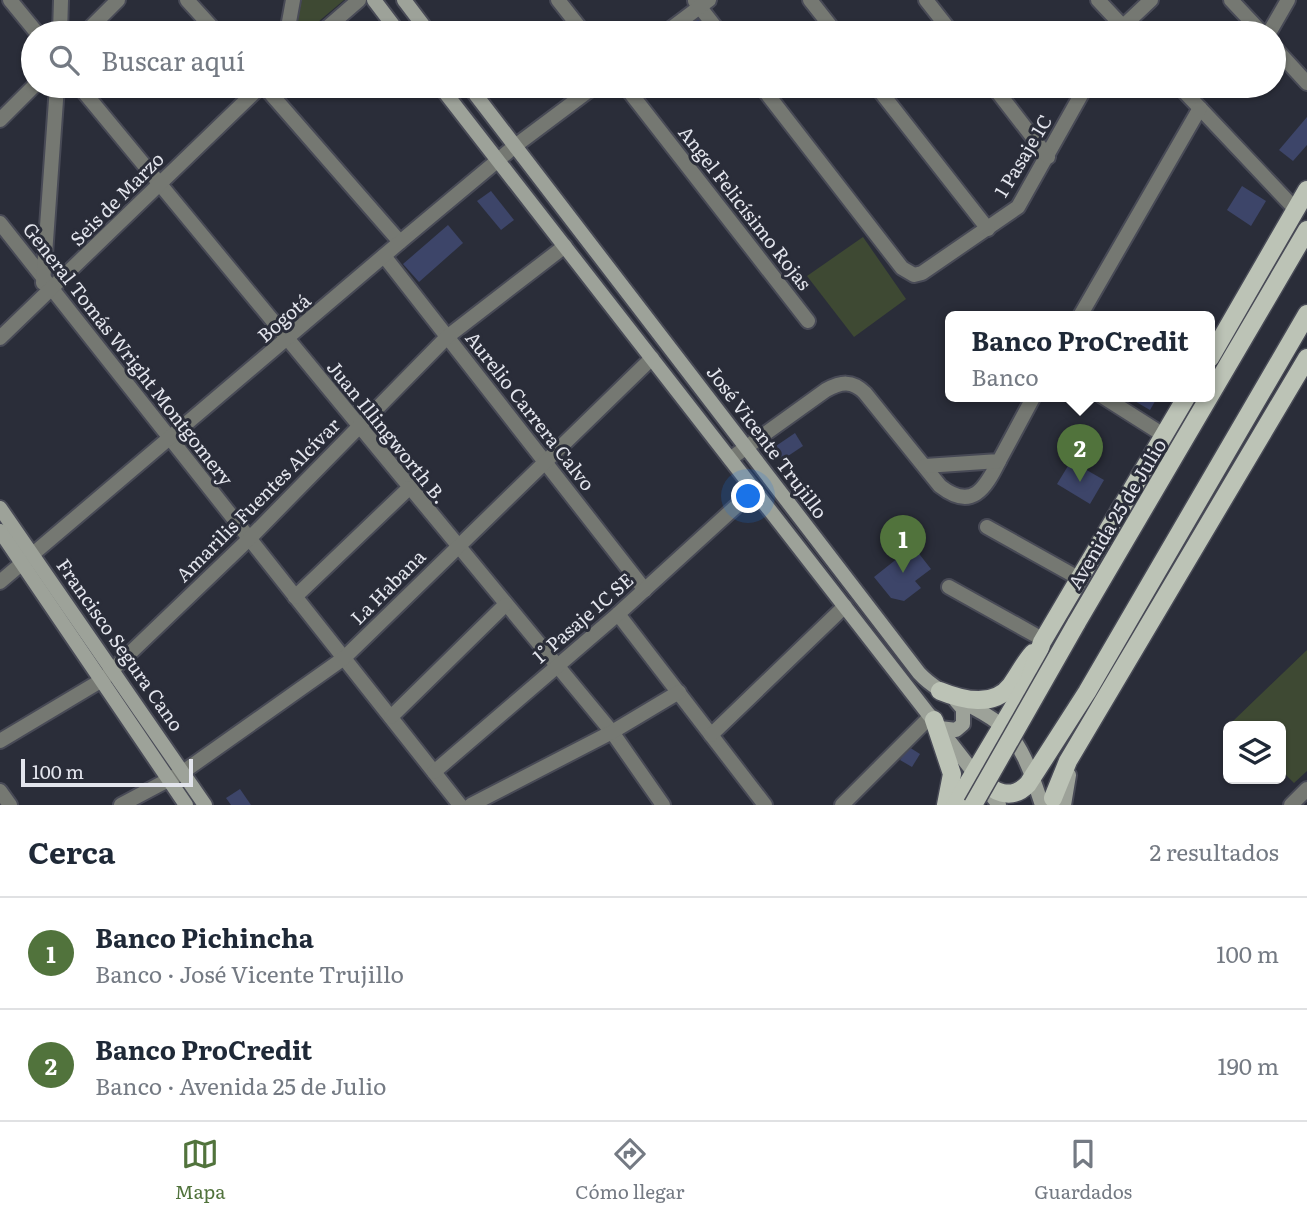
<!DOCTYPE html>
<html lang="es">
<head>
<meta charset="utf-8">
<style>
  :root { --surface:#fff; --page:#f6f6f7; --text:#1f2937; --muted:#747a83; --line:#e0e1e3; --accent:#51733c }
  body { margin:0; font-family:Literata,serif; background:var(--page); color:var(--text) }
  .controls { position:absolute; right:21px; bottom:21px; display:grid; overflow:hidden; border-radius:10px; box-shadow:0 2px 5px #0004 }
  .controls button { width:63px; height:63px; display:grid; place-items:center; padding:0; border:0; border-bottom:2px solid var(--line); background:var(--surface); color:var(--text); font:35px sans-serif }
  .scale { position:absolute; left:21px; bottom:18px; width:172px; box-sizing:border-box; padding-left:7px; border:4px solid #e3e5ed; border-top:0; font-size:19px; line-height:24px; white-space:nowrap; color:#e3e5ed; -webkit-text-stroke:5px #2a2d39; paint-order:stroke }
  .you { position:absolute; left:749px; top:497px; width:24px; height:24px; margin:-18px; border:5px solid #fff; border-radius:50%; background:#1a73e8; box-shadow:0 0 0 10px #1a73e833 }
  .badge { display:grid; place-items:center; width:46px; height:46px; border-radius:50%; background:var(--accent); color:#fff; font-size:23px; font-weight:700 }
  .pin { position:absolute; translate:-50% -58px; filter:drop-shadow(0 2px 4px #0008) }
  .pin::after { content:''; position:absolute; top:37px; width:24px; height:21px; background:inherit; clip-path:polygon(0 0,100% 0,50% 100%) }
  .popup { position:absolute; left:945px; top:311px; width:270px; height:91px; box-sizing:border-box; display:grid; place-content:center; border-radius:10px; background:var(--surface); filter:drop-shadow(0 2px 5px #0005); font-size:23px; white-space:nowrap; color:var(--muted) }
  .popup b { font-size:26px; color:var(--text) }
  .popup::after { content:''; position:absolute; left:50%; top:100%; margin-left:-14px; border:14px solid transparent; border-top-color:var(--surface) }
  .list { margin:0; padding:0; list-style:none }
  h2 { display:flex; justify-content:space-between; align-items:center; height:91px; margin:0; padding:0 28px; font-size:30px }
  h2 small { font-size:23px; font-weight:400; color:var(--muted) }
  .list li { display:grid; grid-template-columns:46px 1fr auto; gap:21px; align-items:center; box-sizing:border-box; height:112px; padding:0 28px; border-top:2px solid var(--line) }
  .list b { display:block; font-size:26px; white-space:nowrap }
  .list p { margin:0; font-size:23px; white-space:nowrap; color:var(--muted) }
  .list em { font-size:23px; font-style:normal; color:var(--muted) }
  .icon { flex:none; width:38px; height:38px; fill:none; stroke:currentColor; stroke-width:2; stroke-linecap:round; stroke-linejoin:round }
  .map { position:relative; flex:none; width:1307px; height:805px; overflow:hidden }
  .search { position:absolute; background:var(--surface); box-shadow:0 2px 5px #0004; left:21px; right:21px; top:21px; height:77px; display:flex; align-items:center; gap:18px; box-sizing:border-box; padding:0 24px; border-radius:38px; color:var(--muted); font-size:26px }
  .sheet { height:315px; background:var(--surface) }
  nav { display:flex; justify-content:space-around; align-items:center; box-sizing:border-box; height:98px; border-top:2px solid var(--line); background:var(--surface); font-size:19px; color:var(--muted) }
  nav a { display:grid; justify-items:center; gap:4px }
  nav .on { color:var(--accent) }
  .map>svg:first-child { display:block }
  .green { fill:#3e4933 }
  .building { fill:#3d4569 }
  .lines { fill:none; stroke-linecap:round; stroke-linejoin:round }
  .street-casing { stroke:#484a56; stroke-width:18 }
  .secondary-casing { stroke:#484a56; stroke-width:18 }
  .primary-casing { stroke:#484a56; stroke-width:21 }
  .street { stroke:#757872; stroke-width:14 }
  .secondary { stroke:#9da299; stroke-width:14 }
  .primary { stroke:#bcc3b6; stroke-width:18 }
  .primary-bridge-casing { stroke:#484a56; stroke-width:21; stroke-linecap:butt }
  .primary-bridge { stroke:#bcc3b6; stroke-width:18 }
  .labels { text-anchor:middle; stroke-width:6; stroke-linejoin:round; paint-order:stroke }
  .street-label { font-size:19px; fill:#e3e5ed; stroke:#2a2d39 }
</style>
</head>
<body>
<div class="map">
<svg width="1307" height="805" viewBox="0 0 1307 805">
  <rect width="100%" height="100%" fill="#2a2d39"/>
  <!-- green -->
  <g class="green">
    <polygon points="302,0 344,0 305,33 295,33"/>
    <polygon points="863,237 906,299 854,337 807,276"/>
    <polygon points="1307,650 1307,771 1294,783 1281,770 1281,726 1237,726 1232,722"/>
  </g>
  <!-- building -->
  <g class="building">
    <polygon points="703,12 714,25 702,33 692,20"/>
    <polygon points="1307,117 1307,145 1293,161 1279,150"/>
    <polygon points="1242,186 1266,201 1251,226 1227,210"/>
    <polygon points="491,191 514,220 501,230 477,201"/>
    <polygon points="448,225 463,243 419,282 403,264"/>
    <polygon points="1126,396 1158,396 1150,410"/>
    <polygon points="795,433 803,446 782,460 773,448"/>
    <polygon points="1071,461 1104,480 1090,504 1057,484"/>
    <polygon points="913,546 931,569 915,581 921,588 904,601 891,598 874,577"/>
    <polygon points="909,747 920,754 912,767 900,760"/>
    <polygon points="240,789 251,805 231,805 226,798"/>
  </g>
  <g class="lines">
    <!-- street casing -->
    <g class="street-casing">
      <g id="street">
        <polyline points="10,0 37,33"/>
        <polyline points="187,0 217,33"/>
        <polyline points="558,0 584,33"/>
        <polyline points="810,0 836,33"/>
        <polyline points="926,0 952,33"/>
        <polyline points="1098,0 1129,33"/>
        <polyline points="1231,0 1262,33"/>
        <polyline points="695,1 720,33"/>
        <polyline points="60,33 61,0"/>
        <polyline points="85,33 118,0"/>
        <polyline points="287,33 293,0"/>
        <polyline points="321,33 359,0"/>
        <polyline points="665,33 709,0"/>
        <polyline points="1116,33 1151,0"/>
        <polyline points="1269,33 1288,0"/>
        <polyline points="1274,47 1307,83"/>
        <polyline points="79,86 612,732 663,805"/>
        <polyline points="264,86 400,242"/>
        <polyline points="625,86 808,321"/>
        <polyline points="761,86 902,268 914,275 922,273 1018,207 1086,86"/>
        <polyline points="876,86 988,229"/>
        <polyline points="993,86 1048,157"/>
        <polyline points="1179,86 1296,210"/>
        <polyline points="0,120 34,86"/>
        <polyline points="0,223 460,805"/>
        <polyline points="384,256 645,590"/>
        <polyline points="43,283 57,86"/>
        <polyline points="1080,316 1200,108"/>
        <polyline points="0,338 261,86"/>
        <polyline points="1102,396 1165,436"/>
        <path d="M730,459l96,-69c15,-8 26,-10 39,3l75,93c32,25 45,3 59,-25"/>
        <polyline points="925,466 999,461 1034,396"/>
        <polyline points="987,527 1080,579"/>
        <polyline points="0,582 400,242 515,146 595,86"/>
        <polyline points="949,587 1044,640"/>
        <polyline points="295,597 409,488"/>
        <polyline points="618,614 765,805"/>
        <polyline points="391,717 505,605"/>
        <polyline points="711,735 845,606"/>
        <polyline points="0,741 102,680 249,539 447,337 565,246"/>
        <polyline points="434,772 618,614 754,490"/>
        <polyline points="0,791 10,805"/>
        <polyline points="121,805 183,772 344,658 652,358"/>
        <polyline points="471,805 612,732 679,692"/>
        <polyline points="842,805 931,716"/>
        <polyline points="1291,805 1307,789"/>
      </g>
    </g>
    <!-- secondary casing -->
    <g class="secondary-casing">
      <g id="secondary">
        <polyline points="374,0 399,33"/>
        <polyline points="404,0 429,33"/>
        <polyline points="440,86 999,805"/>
        <path d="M469,86l450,587c22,24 54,30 79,50 24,18 35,55 44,82"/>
        <polyline points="0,508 205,805"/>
        <polyline points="0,531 186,805"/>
        <polyline points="940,728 956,730 963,724 963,709 956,701"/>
        <polyline points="1064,805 1069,775"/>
      </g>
    </g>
    <!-- primary casing -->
    <g class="primary-casing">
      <g id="primary">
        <polyline points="1210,358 1307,190"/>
        <polyline points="1076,624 1307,230"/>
        <path d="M940,691c22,9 54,17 71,-6 8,-11 13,-22 22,-32"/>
        <polyline points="934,720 952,774 946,805"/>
        <path d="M978,777c15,15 33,25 50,7l59,-92 220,-378"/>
        <polyline points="1053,798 1068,761 1307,358"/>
        <polyline points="955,805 1029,681 1042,642 1187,396"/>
      </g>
    </g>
    <!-- street -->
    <use href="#street" class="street"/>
    <!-- secondary -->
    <use href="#secondary" class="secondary"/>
    <!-- primary -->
    <use href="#primary" class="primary"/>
    <!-- primary-bridge casing -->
    <g class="primary-bridge-casing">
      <polyline id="primary-bridge" points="973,805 1076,624"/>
    </g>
    <!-- primary-bridge -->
    <use href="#primary-bridge" class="primary-bridge"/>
  </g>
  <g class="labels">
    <!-- street labels -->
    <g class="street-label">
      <text transform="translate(1023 156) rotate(-59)" y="7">1 Pasaje 1C</text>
      <text transform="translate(117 199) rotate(-45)" y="7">Seis de Marzo</text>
      <text transform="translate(745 208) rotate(52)" y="7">Angel Felicísimo Rojas</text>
      <text transform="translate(284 318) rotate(-41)" y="7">Bogotá</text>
      <text transform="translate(128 354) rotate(52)" y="7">General Tomás Wright Montgomery</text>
      <text transform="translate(530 411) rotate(52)" y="7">Aurelio Carrera Calvo</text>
      <text transform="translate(387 432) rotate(51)" y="7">Juan Illingworth B.</text>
      <text transform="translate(767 442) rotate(53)" y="7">José Vicente Trujillo</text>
      <text transform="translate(258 500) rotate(-45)" y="7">Amarilis Fuentes Alcívar</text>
      <text transform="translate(1117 514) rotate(-59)" y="7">Avenida 25 de Julio</text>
      <text transform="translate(388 587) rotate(-45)" y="7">La Habana</text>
      <text transform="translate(583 618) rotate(-41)" y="7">1° Pasaje 1C SE</text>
      <text transform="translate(120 645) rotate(55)" y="7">Francisco Segura Cano</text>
    </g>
  </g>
</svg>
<div class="controls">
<button><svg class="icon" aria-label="layers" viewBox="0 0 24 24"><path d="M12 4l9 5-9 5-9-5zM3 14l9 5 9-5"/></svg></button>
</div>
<div class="scale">100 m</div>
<div class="you"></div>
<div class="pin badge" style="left:903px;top:573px">1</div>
<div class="pin badge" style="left:1080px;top:482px">2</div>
<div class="popup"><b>Banco ProCredit</b>Banco</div>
<div class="search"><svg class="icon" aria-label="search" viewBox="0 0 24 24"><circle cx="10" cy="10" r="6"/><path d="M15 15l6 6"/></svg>Buscar aquí</div>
</div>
<section class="sheet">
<h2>Cerca<small>2 resultados</small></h2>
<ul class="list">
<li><span class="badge">1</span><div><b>Banco Pichincha</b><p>Banco · José Vicente Trujillo</p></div><em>100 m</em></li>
<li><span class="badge">2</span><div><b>Banco ProCredit</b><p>Banco · Avenida 25 de Julio</p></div><em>190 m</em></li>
</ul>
</section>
<nav>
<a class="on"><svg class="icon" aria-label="map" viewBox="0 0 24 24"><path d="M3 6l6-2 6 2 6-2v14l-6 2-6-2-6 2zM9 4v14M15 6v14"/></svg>Mapa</a>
<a><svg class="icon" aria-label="directions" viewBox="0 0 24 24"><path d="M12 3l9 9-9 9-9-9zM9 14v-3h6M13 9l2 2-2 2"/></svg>Cómo llegar</a>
<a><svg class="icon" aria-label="saved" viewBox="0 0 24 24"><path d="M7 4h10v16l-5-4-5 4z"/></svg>Guardados</a>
</nav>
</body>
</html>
